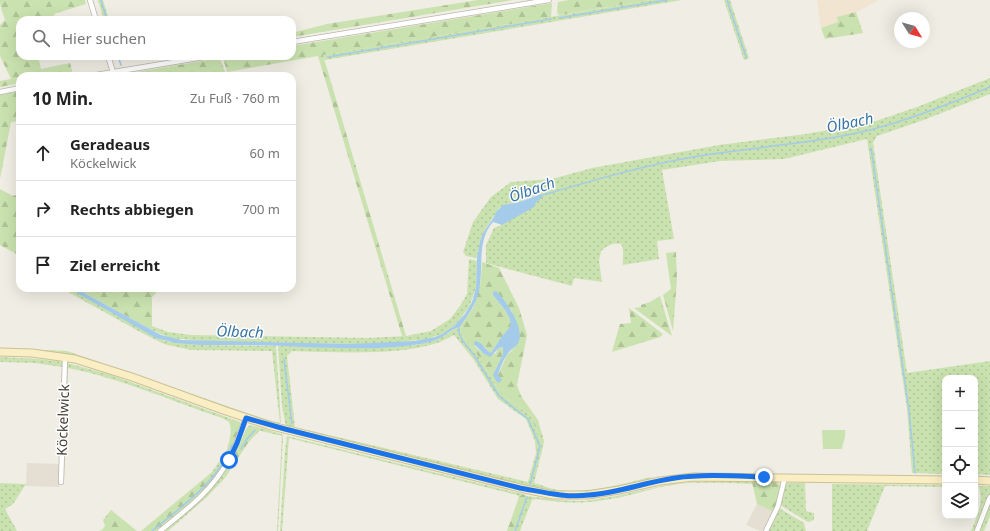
<!DOCTYPE html>
<html lang="de">
<head>
<meta charset="utf-8">
<style>
  :root { --surface:#fff; --page:#f6f6f6; --text:#222; --muted:#767676; --line:#e0e0e0 }
  body { margin:0; font-family:"Noto Sans",sans-serif; background:var(--page); color:var(--text) }
  .controls { position:absolute; right:12px; bottom:12px; display:grid; overflow:hidden; border-radius:8px; box-shadow:0 4px 16px #0002 }
  .controls button { width:36px; height:36px; display:grid; place-items:center; padding:0; border:0; border-bottom:1px solid var(--line); background:var(--surface); color:var(--text); font:20px sans-serif }
  .compass { position:absolute; left:894px; top:12px; width:36px; height:36px; border-radius:50%; background:var(--surface); box-shadow:0 4px 16px #0002; rotate:127deg }
  .stop { position:absolute; width:12px; height:12px; margin:-9px; border:3px solid #1a73e8; border-radius:50%; background:#fff }
  .stop.end { background:#1a73e8; border-color:#fff; box-shadow:0 1px 4px #0008 }
  .list { margin:0; padding:0; list-style:none }
  h2 { display:flex; justify-content:space-between; align-items:center; height:52px; margin:0; padding:0 16px; font-size:17px }
  h2 small { font-size:13px; font-weight:400; color:var(--muted) }
  .list li { display:grid; grid-template-columns:26px 1fr auto; gap:12px; align-items:center; box-sizing:border-box; height:56px; padding:0 16px; border-top:1px solid var(--line) }
  .list b { display:block; font-size:15px; white-space:nowrap }
  .list p { margin:0; font-size:13px; white-space:nowrap; color:var(--muted) }
  .list em { font-size:13px; font-style:normal; color:var(--muted) }
  .icon { flex:none; width:22px; height:22px; fill:none; stroke:currentColor; stroke-width:2; stroke-linecap:round; stroke-linejoin:round }
  .map { position:relative; flex:none; width:990px; height:531px; overflow:hidden }
  .search { position:absolute; background:var(--surface); box-shadow:0 4px 16px #0002; left:16px; top:16px; width:280px; height:44px; display:flex; align-items:center; gap:10px; box-sizing:border-box; padding:0 14px; border-radius:12px; color:var(--muted); font-size:15px }
  .panel { position:absolute; background:var(--surface); box-shadow:0 4px 16px #0002; left:16px; top:72px; width:280px; height:220px; border-radius:12px }
  .map>svg:first-child { display:block }
  .residential { fill:#e4dfd2 }
  .commercial { fill:#f1e4d0 }
  .grass { fill:url(#grass-dots); fill-rule:evenodd }
  .forest { fill:url(#forest-firs); fill-rule:evenodd }
  .garden { fill:#cae2af }
  .water { fill:#a4cbe9 }
  .lines { fill:none; stroke-linecap:round; stroke-linejoin:round }
  .stream { stroke:#a4cbe9; stroke-width:1.5 }
  .minor-casing { stroke:#beb7aa; stroke-width:6 }
  .secondary-casing { stroke:#cdc096; stroke-width:9 }
  .minor { stroke:#fff; stroke-width:4.5 }
  .secondary { stroke:#faeec4; stroke-width:7 }
  .route { stroke:#1a73e8; stroke-width:5 }
  .labels { text-anchor:middle; stroke-width:3; stroke-linejoin:round; paint-order:stroke }
  .street-label { font-size:14px; fill:#423d34; stroke:#fff }
  .water-label { font-size:15px; font-style:italic; fill:#3773a4; stroke:#fff }
</style>
</head>
<body>
<div class="map">
<svg width="990" height="531" viewBox="0 0 990 531">
  <defs>
    <pattern id="grass-dots" width="8" height="8" patternUnits="userSpaceOnUse"><rect width="8" height="8" fill="#cae2af"/><path d="M2 2h.1M6 6h.1" fill="none" stroke="#afc397" stroke-width="1.8" stroke-linecap="round"/></pattern>
    <pattern id="forest-firs" width="22" height="20" patternUnits="userSpaceOnUse"><rect width="22" height="20" fill="#cae2af"/><path d="M5 1l3.5 6h-7zM16 11l3.5 6h-7z" fill="#afc397"/></pattern>
  </defs>
  <rect width="100%" height="100%" fill="#f0ede4"/>
  <!-- residential -->
  <g class="residential">
    <polygon points="27,463 61,464 59,487 26,486"/>
    <polygon points="757,504 774,512 765,531 760,531 746,525"/>
  </g>
  <!-- commercial -->
  <polygon class="commercial" points="817,0 879,0 853,14 837,17 838,22 821,28"/>
  <!-- grass -->
  <g class="grass">
    <polygon points="98,0 103,0 109,20 104,20"/>
    <polygon points="651,0 682,0 325,60 323,55"/>
    <polygon points="724,0 730,0 749,58 744,60"/>
    <path d="M990,78v16l-69,27 -44,15 -4,7 34,230 83,-12v114l-15,-1v-96h-30v96l-33,-1 -5,-64 -40,-270 -83,20 -64,2 -58,9 12,69 -17,2 2,18 -36,6c-1,-8 2,-14 -2,-21 -8,-2 -14,2 -20,7l-2,10 3,21 -28,-4 -2,8 -86,-23v-18l8,-17 8,-3 33,-22 4,-9 -19,8 -13,2 -8,4 -16,25 -3,8 -3,17 -11,-2 -3,-4 10,-30 18,-25 20,-15 41,-3 40,-11 127,-23 87,-11 67,-12 44,-15z"/>
    <polygon points="469,259 477,261 476,288 469,307 458,322 449,330 442,334 427,339 381,344 351,344 203,341 170,338 152,330 152,326 168,332 191,335 368,338 406,336 431,331 450,319 460,306 467,294"/>
    <polygon points="61,288 68,288 165,341 200,345 276,346 281,422 279,424 250,417 110,366 0,350 0,348 67,351 262,418 280,423 272,351 191,350 164,344 142,333"/>
    <path d="M460,327v3l4,8 15,19 23,38 29,21 12,31 -9,36c8,2 16,6 24,7 30,4 64,-6 93,-13l-1,4 -45,10 -38,3 -25,-4 -256,-63 -4,-21 -4,-60c38,0 75,3 112,1 14,-1 29,-2 43,-6 10,-3 19,-12 27,-14zM454,335l20,25 24,39 28,20 9,22 1,12 -8,29 -233,-55 -8,-71 5,-5c44,1 100,5 142,-7 7,-2 14,-6 20,-9z"/>
    <polygon points="0,357 39,359 62,362 63,363 61,464 59,464 62,367 35,363 0,362"/>
    <path d="M67,363l44,12 121,44 -3,3 -7,-4c-50,-17 -103,-40 -154,-50l-4,114h-2z"/>
    <polygon points="254,426 282,434 283,437 278,531 277,531 282,436 253,429"/>
    <polygon points="287,436 498,488 523,494 519,497 517,495 289,438 282,531 280,531 285,451"/>
    <polygon points="227,450 232,451 214,480 212,472"/>
    <polygon points="223,475 225,478 207,497 168,531 164,531 200,501"/>
    <path d="M711,481l41,1v2c-24,-1 -49,-2 -73,0 -26,3 -50,13 -75,16 -23,4 -45,3 -67,-1l-5,1 -12,31h-5l12,-35 30,4 28,1 31,-5 55,-12z"/>
    <polygon points="0,483 26,484 13,504 5,509 17,531 0,531"/>
    <polygon points="787,483 805,483 806,511 814,513 814,520 808,522 780,505 785,485"/>
    <polygon points="832,484 945,485 945,487 885,486 867,531 832,531"/>
    <path d="M975,486h15v8l-14,37h-5c6,-14 13,-29 8,-44h-4z"/>
    <polygon points="990,504 990,516 984,531 979,531"/>
    <polygon points="779,508 804,523 806,531 768,531"/>
  </g>
  <!-- forest -->
  <g class="forest">
    <path d="M0,0h85l1,4 -32,10 2,6h-36v36h18l3,13 29,-6 3,11 -12,2h-41v7l-20,4v-6l11,-2 -11,-23v-31l5,-5c-2,-7 -5,-12 -5,-20z"/>
    <polygon points="478,0 513,0 292,37 292,33 327,24"/>
    <polygon points="569,0 651,0 559,15 557,13 558,2"/>
    <polygon points="552,3 551,17 323,55 406,336 402,336 318,56 227,72 223,58 233,56 292,56 292,46"/>
    <polygon points="856,12 863,33 825,39 821,28 838,22 837,17"/>
    <polygon points="220,58 225,72 205,76 112,76"/>
    <polygon points="20,91 20,121 11,122 0,179 0,95"/>
    <polygon points="0,189 13,196 15,195 20,198 20,256 0,245"/>
    <polygon points="676,252 677,279 673,331 663,295 671,289 666,253"/>
    <path d="M482,262l17,6 20,40 8,27 -10,50 4,11 17,24 6,21 -1,6 -12,-31 -29,-21 -23,-38 -15,-19 -4,-8 1,-5 12,-17 3,-8 5,-20zM493,295l13,10 6,6 3,36 -8,8 -9,20 -3,-4 8,-17v-7l-4,1 -4,6 -12,-1 -9,-7h10l6,7h1l9,-14 10,-11 1,-4 -2,-7 -4,-7z"/>
    <polygon points="75,288 161,288 152,297 152,330"/>
    <polygon points="660,296 672,336 634,308 641,307 641,305 650,302"/>
    <polygon points="629,308 663,334 660,337 612,352 620,324 631,323"/>
    <path d="M232,419l8,3 1,3 -9,26 -5,-1c2,-9 6,-19 2,-28z"/>
    <polygon points="250,425 254,426 253,429 260,430 248,443 225,478 223,475 234,456 246,429"/>
    <polygon points="212,472 214,480 198,497 157,531 141,531"/>
    <polygon points="752,482 778,482 782,488 774,512 757,504"/>
    <polygon points="523,494 527,496 515,531 507,531 519,497"/>
    <polygon points="111,510 137,531 99,531 102,530 105,526 103,520"/>
  </g>
  <!-- garden -->
  <path class="garden" d="M822,430h23c1,9 -2,11 -3,19h-19z"/>
  <!-- water -->
  <g class="water">
    <path d="M541,194l1,4 -6,4 -2,5 -32,18 -9,-3c-17,19 -9,46 -14,69 -3,15 -12,24 -19,36 -10,2 -17,12 -30,15 -41,9 -84,6 -127,5 -34,-2 -69,-2 -103,-2l-24,-2 -20,-5 -88,-50h7l86,47 21,5 169,4 63,-3 21,-4 7,-3 12,-8 11,-12 7,-12 4,-14 1,-30 3,-17 3,-8 11,-16 2,-5 7,-7 17,-3z"/>
    <path d="M496,291c10,9 30,39 22,52 -2,4 -7,6 -9,9 -5,6 -9,16 -11,23l4,5 -3,3 -2,-1 -4,-7 10,-21v-7l-4,1 -9,9 -7,-4 -9,-9 1,-3c8,1 10,9 16,12l9,-14 9,-11 2,-4 -2,-7 -4,-7 -12,-15v-3z"/>
  </g>
  <g class="lines">
    <!-- stream -->
    <g class="stream">
      <polyline points="101,0 107,20"/>
      <polyline points="727,0 746,57"/>
      <polyline points="559,18 667,0"/>
      <polyline points="118,56 121,65"/>
      <polyline points="328,57 551,19"/>
      <polyline points="871,148 909,410 915,473"/>
      <path d="M540,196c51,-15 101,-30 153,-39 59,-10 119,-13 177,-27 42,-11 80,-26 120,-43"/>
      <polyline points="459,326 459,333 462,340 474,355 499,396 528,419 540,446 530,485"/>
      <polyline points="284,359 292,424"/>
      <polyline points="241,449 246,440 255,430"/>
      <path d="M152,531c30,-25 65,-48 80,-86"/>
      <polyline points="515,531 527,497"/>
    </g>
    <!-- minor casing -->
    <g class="minor-casing">
      <g id="minor">
        <polyline points="90,0 96,20"/>
        <polyline points="292,42 549,0"/>
        <polyline points="108,56 113,72"/>
        <polyline points="90,76 210,56"/>
        <polyline points="0,92 20,88"/>
        <polyline points="61,482 65,358"/>
        <path d="M160,531c27,-22 51,-39 68,-70 8,-14 12,-29 18,-43"/>
        <polyline points="766,531 778,506 785,477"/>
        <polyline points="977,531 990,497"/>
      </g>
    </g>
    <!-- secondary casing -->
    <g class="secondary-casing">
      <g id="secondary">
        <polyline points="0,352 32,353 75,359 132,377 226,411 268,425 520,488 553,495 588,495 619,490 660,481 693,477 945,480"/>
        <polyline points="975,480 990,481"/>
      </g>
    </g>
    <!-- minor -->
    <use href="#minor" class="minor"/>
    <!-- secondary -->
    <use href="#secondary" class="secondary"/>
  </g>
  <g class="lines">
    <!-- route -->
    <path class="route" d="M229,460l8,-17 9,-25 39,11 235,59c23,4 45,10 69,7 29,-2 57,-13 86,-17 29,-4 59,-2 89,-1"/>
  </g>
  <g class="labels">
    <!-- street labels -->
    <g class="street-label">
      <text transform="translate(63 420) rotate(-88)" y="5">Köckelwick</text>
    </g>
    <!-- water labels -->
    <g class="water-label">
      <text transform="translate(850 123) rotate(-12)" y="5">Ölbach</text>
      <text transform="translate(532 190) rotate(-19)" y="5">Ölbach</text>
      <text transform="translate(240 332) rotate(2)" y="5">Ölbach</text>
    </g>
  </g>
</svg>
<div class="controls">
<button>+</button>
<button>−</button>
<button><svg class="icon" aria-label="locate" viewBox="0 0 24 24"><circle cx="12" cy="12" r="6"/><path d="M12 2v4M12 18v4M2 12h4M18 12h4"/></svg></button>
<button><svg class="icon" aria-label="layers" viewBox="0 0 24 24"><path d="M12 4l9 5-9 5-9-5zM3 14l9 5 9-5"/></svg></button>
</div>
<svg class="compass" viewBox="-18 -18 36 36"><path d="M0-13l5 13h-10z" fill="#e53935"/><path d="M0 13l5-13h-10z" fill="#767676"/></svg>
<div class="stop" style="left:229px;top:460px"></div>
<div class="stop end" style="left:764px;top:477px"></div>
<div class="search"><svg class="icon" aria-label="search" viewBox="0 0 24 24"><circle cx="10" cy="10" r="6"/><path d="M15 15l6 6"/></svg>Hier suchen</div>
<section class="panel">
<h2>10 Min.<small>Zu Fuß · 760 m</small></h2>
<ul class="list">
<li><svg class="icon" aria-label="ahead" viewBox="0 0 24 24"><path d="M12 20V5M6 11l6-6 6 6"/></svg><div><b>Geradeaus</b><p>Köckelwick</p></div><em>60 m</em></li>
<li><svg class="icon" aria-label="right" viewBox="0 0 24 24"><path d="M7 20v-9h11M14 6l5 5-5 5"/></svg><div><b>Rechts abbiegen</b></div><em>700 m</em></li>
<li><svg class="icon" aria-label="arrive" viewBox="0 0 24 24"><path d="M6 21V4h12l-3 4 3 4H6"/></svg><div><b>Ziel erreicht</b></div></li>
</ul>
</section>
</div>
</body>
</html>
